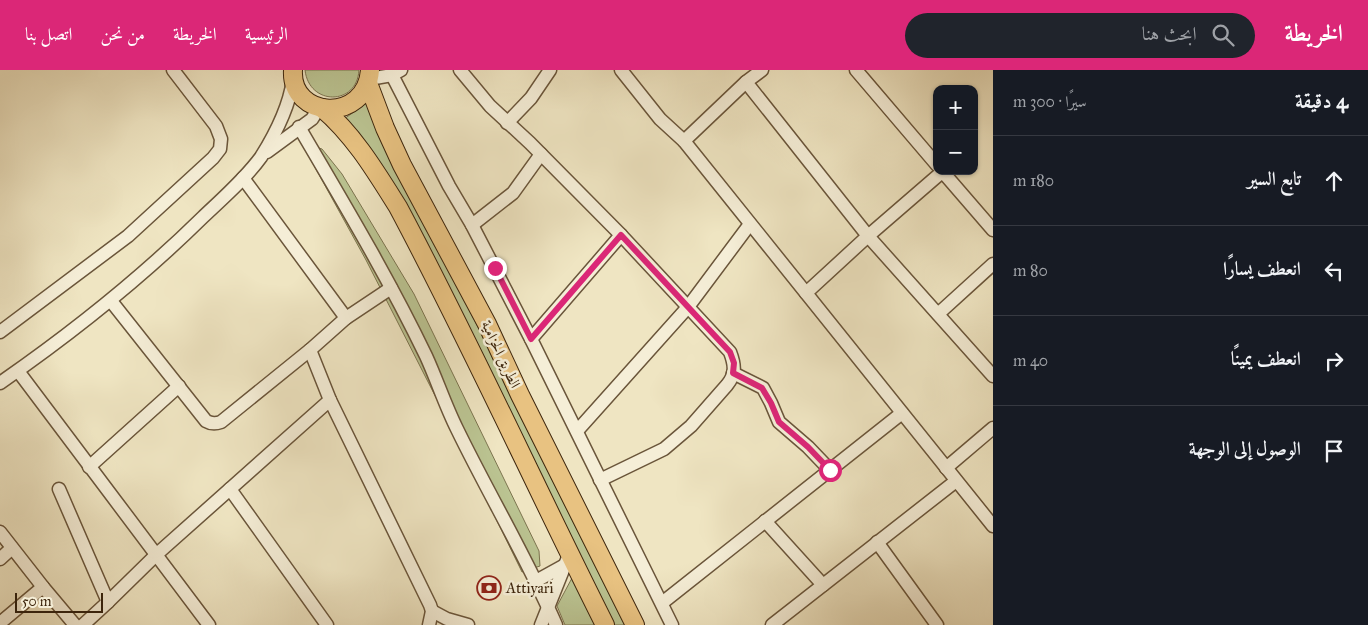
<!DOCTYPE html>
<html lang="ar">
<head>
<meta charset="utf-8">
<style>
  :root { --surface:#171b24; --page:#20242c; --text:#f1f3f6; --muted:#9ea1a6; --line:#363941; --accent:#db2777 }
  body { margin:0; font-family:"IM FELL Great Primer",Amiri,serif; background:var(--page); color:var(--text); direction:rtl }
  .controls { position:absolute; right:15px; top:15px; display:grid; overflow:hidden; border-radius:10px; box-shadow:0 1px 4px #0004 }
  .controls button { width:45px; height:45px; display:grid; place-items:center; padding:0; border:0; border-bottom:1px solid var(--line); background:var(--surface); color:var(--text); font:25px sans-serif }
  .scale { position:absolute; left:15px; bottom:12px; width:88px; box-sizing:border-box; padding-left:5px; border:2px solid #3d250c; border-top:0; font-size:14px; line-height:18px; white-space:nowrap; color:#3d250c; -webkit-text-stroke:4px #f5eed7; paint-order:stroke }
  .stop { position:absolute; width:15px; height:15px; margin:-11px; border:4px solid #db2777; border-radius:50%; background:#fff }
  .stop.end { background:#db2777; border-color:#fff; box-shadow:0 1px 5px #0008 }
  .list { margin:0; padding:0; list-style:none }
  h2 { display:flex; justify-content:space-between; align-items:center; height:65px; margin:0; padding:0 20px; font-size:21px }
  h2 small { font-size:16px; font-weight:400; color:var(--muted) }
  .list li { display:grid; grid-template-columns:32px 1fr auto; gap:15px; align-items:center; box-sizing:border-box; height:90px; padding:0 20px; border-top:1px solid var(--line) }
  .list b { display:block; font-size:19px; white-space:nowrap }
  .list em { font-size:16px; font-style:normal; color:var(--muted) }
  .icon { flex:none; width:28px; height:28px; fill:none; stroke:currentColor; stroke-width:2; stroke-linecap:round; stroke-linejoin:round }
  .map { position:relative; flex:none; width:993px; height:555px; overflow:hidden; direction:ltr }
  header { display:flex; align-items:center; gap:30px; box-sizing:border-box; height:70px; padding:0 25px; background:var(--accent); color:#fff }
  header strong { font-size:24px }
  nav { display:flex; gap:28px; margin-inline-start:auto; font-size:18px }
  .search { width:350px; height:45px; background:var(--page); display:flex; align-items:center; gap:12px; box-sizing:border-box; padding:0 18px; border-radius:28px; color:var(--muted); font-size:19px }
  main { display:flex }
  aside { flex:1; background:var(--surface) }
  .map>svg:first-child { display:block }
  .green { fill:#bbc492; stroke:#7c744f }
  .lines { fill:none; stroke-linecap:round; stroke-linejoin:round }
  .minor-casing { stroke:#6a553a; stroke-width:15 }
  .highway-casing { stroke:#3d250c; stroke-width:20 }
  .minor { stroke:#f5eed7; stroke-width:12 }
  .highway { stroke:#e8c281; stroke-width:18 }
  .route { stroke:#db2777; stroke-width:6 }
  .labels { text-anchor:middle; stroke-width:5; stroke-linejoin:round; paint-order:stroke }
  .street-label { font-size:15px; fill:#3d250c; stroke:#f5eed7 }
  .poi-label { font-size:15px; fill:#3d250c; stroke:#f5eed7; text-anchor:start }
</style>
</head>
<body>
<header>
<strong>الخريطة</strong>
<div class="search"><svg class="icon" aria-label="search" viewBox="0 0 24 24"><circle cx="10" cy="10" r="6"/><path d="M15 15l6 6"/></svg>ابحث هنا</div>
<nav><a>الرئيسية</a><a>الخريطة</a><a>من نحن</a><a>اتصل بنا</a></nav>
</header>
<main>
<aside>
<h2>4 دقيقة<small>سيرًا · 300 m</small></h2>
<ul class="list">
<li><svg class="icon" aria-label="ahead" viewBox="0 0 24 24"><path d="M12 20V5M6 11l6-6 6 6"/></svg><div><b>تابع السير</b></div><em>180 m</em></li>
<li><svg class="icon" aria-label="left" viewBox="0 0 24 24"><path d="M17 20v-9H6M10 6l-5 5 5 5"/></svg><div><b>انعطف يسارًا</b></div><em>80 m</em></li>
<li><svg class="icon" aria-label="right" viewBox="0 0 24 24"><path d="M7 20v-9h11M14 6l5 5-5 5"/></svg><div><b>انعطف يمينًا</b></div><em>40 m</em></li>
<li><svg class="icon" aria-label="arrive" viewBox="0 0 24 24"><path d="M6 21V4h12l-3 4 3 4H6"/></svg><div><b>الوصول إلى الوجهة</b></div></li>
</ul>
</aside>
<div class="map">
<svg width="993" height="555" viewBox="0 0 993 555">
  <rect width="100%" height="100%" fill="#efe5c2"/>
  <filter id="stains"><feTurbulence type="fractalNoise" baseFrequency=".004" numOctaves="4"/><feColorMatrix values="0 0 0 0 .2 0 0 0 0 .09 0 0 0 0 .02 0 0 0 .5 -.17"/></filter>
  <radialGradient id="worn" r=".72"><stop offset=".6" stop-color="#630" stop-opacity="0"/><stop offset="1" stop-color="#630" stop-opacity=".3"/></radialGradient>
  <!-- green -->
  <g class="green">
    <path d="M305,0h54c-2,36 -50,36 -54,0z"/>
    <path d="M368,32c86,174 169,350 258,523h-12l-110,-222 -160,-284z"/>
    <polygon points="301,72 322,79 342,104 414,224 539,481 540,496 522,502 451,357 366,190"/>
    <polygon points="572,508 595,555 565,555 557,536"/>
  </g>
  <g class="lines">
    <!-- minor casing -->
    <g class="minor-casing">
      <g id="minor">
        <path d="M460,0l30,36 40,37 91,92 109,117c5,13 6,22 -3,33l-36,41 -27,23 -64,31"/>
        <polyline points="621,0 660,49 684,71"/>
        <polyline points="762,0 746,12 868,166 993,306"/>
        <polyline points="856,0 937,95"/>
        <polyline points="392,5 449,116 472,155 531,269 672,555"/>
        <polyline points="369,9 392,5 401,0"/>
        <polyline points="746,12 684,71 993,456"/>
        <polyline points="507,53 531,28 550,0"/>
        <path d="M299,57c44,75 89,150 127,229 11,24 19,49 31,73 32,66 70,129 99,196"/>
        <polyline points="267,82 312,49 319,38"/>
        <polyline points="942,101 993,160"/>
        <polyline points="243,108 346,248"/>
        <polyline points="472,155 513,123 541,84"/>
        <polyline points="391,218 346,248 310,280 330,330 430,535 432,541 429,555"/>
        <polyline points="806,223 868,166 942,102"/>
        <path d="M111,231l95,120c5,3 9,3 15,1l89,-72"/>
        <polyline points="938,244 993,194"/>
        <polyline points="0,262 128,166 213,88 220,79 221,69 216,56 173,0"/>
        <polyline points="531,269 621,165"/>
        <path d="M18,301c63,85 128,169 191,254"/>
        <polyline points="733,303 763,318 771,333 779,352 808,377 830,400"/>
        <path d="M0,313c72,-50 140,-104 203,-166 20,-19 42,-38 58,-60 15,-24 28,-49 32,-77"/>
        <polyline points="577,361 688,237 750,154"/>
        <polyline points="89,397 179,316"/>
        <polyline points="946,398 993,358"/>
        <polyline points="59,419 108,532"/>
        <polyline points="230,419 327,555"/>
        <polyline points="765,451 823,515"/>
        <polyline points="0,462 43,517 75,555"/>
        <polyline points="877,472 937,555"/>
        <polyline points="0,489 12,478"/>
        <polyline points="536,511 565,495"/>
        <polyline points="662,533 902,343"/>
        <polyline points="432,541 447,549 468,555"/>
        <polyline points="0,553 43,517"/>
        <polyline points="83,555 108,532 157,484 330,330"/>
        <polyline points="541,555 569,485"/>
        <polyline points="772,555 956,411"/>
      </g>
    </g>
    <!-- highway casing -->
    <g class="highway-casing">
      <g id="highway">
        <path d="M293,0c-3,49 73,54 77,0"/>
        <polyline points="368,13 385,58 402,95 487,254 520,325 635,555"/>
        <path d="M322,38c32,27 54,64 76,99 73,137 137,279 207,418"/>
      </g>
    </g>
    <!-- minor -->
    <use href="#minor" class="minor"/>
    <!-- highway -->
    <use href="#highway" class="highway"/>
  </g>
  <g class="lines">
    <!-- route -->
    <polyline class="route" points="495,198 531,269 621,165 730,282 734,293 733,303 762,318 771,333 779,352 808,377 830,400"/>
  </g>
  <!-- icons -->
  <defs>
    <g id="bank-ring" transform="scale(1.25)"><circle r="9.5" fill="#f5eed7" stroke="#8f2418" stroke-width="1.5"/><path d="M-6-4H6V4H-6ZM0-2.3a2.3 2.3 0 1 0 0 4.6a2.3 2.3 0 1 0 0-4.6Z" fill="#8f2418"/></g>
  </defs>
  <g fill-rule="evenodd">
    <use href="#bank-ring" x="489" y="518"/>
  </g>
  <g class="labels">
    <!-- street labels -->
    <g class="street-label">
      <text transform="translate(501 284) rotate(65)" y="5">الطريق الحزامية</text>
    </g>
    <!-- poi labels -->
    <g class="poi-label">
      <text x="506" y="523">Attiyari</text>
    </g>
  </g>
  <rect width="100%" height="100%" filter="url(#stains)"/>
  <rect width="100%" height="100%" fill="url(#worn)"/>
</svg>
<div class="controls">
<button>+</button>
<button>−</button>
</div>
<div class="scale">50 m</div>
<div class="stop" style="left:830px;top:400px"></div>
<div class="stop end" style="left:495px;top:198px"></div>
</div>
</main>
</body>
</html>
